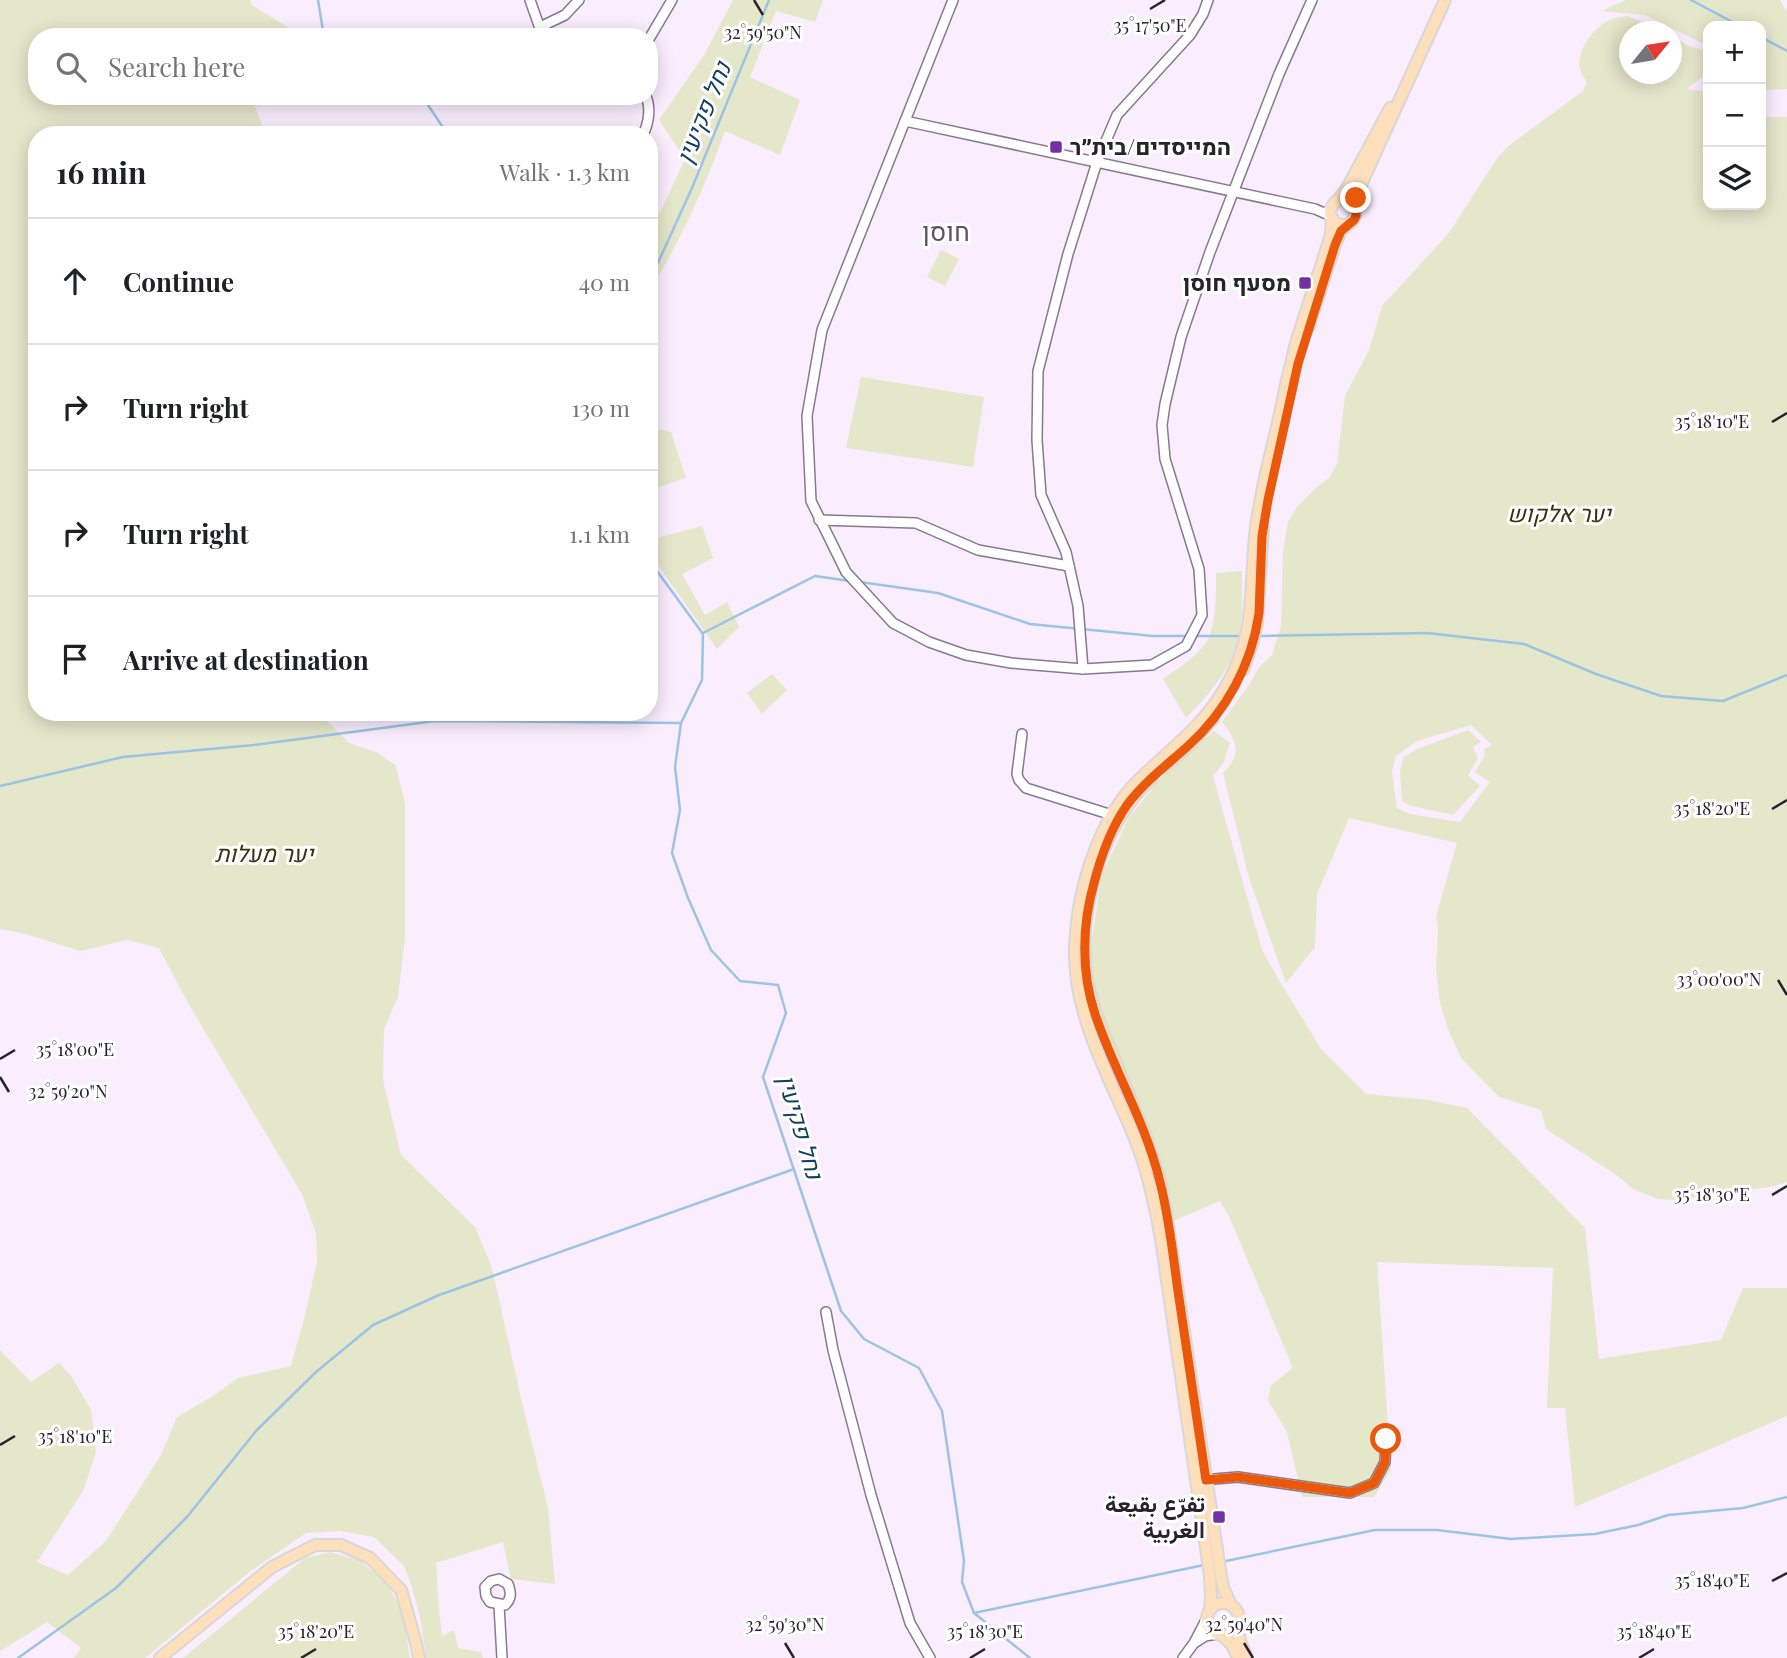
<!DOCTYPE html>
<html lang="en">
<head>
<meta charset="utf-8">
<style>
  :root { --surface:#fff; --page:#f6f6f6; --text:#202124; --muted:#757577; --line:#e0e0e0 }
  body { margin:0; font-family:"Playfair Display",Vazirmatn,Heebo,serif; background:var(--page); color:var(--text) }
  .controls { position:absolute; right:21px; top:21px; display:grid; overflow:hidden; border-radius:14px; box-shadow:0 4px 18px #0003 }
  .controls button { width:63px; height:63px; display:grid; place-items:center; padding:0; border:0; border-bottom:2px solid var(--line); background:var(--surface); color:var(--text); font:35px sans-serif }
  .compass { position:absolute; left:1619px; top:21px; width:63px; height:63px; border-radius:50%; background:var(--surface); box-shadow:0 4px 18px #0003; rotate:60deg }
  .stop { position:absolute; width:21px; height:21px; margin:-16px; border:5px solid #ea580c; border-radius:50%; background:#fff }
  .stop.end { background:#ea580c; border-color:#fff; box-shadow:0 2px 7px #0008 }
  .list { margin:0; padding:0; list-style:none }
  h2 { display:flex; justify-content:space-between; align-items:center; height:91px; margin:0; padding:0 28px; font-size:30px }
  h2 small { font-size:23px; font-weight:400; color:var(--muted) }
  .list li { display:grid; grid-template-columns:46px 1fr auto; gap:21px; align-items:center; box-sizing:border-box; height:126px; padding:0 28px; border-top:2px solid var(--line) }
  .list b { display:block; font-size:26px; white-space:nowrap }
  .list em { font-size:23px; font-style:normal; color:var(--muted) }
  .icon { flex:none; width:38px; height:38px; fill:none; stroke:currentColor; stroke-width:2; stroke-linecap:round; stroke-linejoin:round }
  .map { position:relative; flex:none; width:1787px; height:1658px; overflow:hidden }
  .search { position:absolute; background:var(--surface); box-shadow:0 4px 18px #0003; left:28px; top:28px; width:630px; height:77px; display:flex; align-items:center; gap:18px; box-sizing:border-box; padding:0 24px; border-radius:28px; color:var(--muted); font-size:26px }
  .panel { position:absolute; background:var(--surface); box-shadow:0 4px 18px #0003; left:28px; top:126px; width:630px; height:595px; border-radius:28px }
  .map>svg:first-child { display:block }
  .green { fill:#e4e7ca; fill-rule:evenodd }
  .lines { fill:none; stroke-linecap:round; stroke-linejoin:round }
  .stream { stroke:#9cc3e4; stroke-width:2.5 }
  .minor-casing { stroke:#88798d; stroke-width:12 }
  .major-casing { stroke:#d8d7d9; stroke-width:14 }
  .minor { stroke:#fff; stroke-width:9 }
  .major { stroke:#fedfbb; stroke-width:10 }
  .route { stroke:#ea580c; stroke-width:9 }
  .ticks { fill:none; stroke:#28222a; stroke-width:2.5 }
  .poi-dot { fill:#7330a4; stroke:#fff; stroke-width:2.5 }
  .labels { text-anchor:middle; stroke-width:6; stroke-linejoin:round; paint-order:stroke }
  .poi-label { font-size:23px; font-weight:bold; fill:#28222a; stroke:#fff; text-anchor:end }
  .park-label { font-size:23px; font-style:italic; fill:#343611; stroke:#fff }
  .water-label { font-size:24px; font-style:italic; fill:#134061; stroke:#fff }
  .quarter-label { font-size:26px; fill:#5f5163; stroke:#fff }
  .ticks-label { font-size:18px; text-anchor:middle; fill:#28222a; stroke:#fff; stroke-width:6; stroke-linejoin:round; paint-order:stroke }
</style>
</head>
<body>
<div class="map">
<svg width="1787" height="1658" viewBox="0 0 1787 1658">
  <rect width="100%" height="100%" fill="#faedfe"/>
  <!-- green -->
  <g class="green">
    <polygon points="0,0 250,0 253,6 294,31 266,37 37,37 37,96 251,96 266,135 37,135 37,712 320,712 321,715 349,743 376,752 396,766 405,804 405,937 398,997 384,1029 383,1080 401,1155 475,1227 492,1268 522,1403 548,1508 555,1584 511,1579 503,1542 436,1563 438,1598 442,1636 454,1630 458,1648 481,1652 483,1658 426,1658 421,1622 412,1587 404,1566 374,1537 340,1531 306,1533 252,1570 145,1658 74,1658 81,1648 47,1622 0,1651 0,1350 31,1382 59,1363 72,1377 91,1410 96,1452 83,1491 37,1562 68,1575 106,1541 161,1455 177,1417 213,1396 238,1378 291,1366 304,1319 317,1262 316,1233 302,1194 188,1003 159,948 127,940 81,951 22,933 0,929"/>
    <path d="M733,0h90l-8,22 -39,-11 -26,66 50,23 -20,55 -55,-24c-20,56 -45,111 -76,161v-70l11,-9 25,-54 -26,-39 45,-65z"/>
    <polygon points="1626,0 1780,0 1787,12 1787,89 1761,90 1761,26 1708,26 1708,46 1645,15 1602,11"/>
    <path d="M1628,16l32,15 -30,1v42h42v-37l17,9 19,5v21l-21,17 21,3v113h53v-88h26v1065l-12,4 -96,14 -21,-1 -25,-10 -15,-13 -72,-47 -5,-19 -42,-13 -38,-39 -13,-29 -8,-26 -4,-34 2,-40 -2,-12 21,-74 -108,-25 -32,76 -2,53 -29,36 -37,-105 -26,-105c20,-19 14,-32 -1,-51l27,-37 11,-19 12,-11 9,-29 2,-75 5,-29 9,-15 21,-21 11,-8 8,-14 8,-68 24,-46 13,-44 67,-73 47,-73 11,-13 76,-56 4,-9c-2,-3 -5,-7 -6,-10 -7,-20 13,-45 30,-53 5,-2 12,-2 17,-3zM1471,725l21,20 -8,4 1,6 -10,17 15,10 -30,40 -50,-8 -13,-6 -5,-36 4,-16 21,-15z"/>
    <polygon points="941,250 959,259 945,286 927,277"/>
    <polygon points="861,377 984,397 973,467 846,448"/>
    <polygon points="649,427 671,432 686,478 649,490"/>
    <polygon points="702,526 713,558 682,574 705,615 727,602 739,627 717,649 649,552 649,540"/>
    <path d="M1242,571c0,24 2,53 -6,76 -9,28 -30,50 -50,71l-23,-39c13,-9 38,-25 45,-40 9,-20 8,-44 8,-66z"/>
    <polygon points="772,674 787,690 762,714 747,693"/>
    <polygon points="1468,730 1481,742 1473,747 1478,758 1468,775 1480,786 1453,815 1412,806 1402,801 1400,770 1404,757 1417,749"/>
    <polygon points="1214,731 1230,743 1224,762 1213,776 1262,950 1283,987 1321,1049 1366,1094 1428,1100 1467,1108 1585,1228 1599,1359 1721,1340 1743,1288 1787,1288 1787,1416 1575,1507 1565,1408 1547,1408 1553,1268 1377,1262 1391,1470 1374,1497 1302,1497 1287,1432 1268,1400 1271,1385 1293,1368 1229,1216 1220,1201 1173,1221 1163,1173 1095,1002 1090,955 1101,877 1128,819 1166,771"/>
    <polygon points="330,1552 361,1561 389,1586 403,1615 410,1658 183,1658 305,1558"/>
  </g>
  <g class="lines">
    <!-- stream -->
    <g class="stream">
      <polyline points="318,0 324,37"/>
      <polyline points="1691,0 1740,26"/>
      <polyline points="1761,37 1787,51"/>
      <polyline points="422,96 448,135"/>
      <polyline points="649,276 657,265 692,188 769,0"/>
      <polyline points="649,560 703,634 702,680 681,723 675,767 680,810 672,853 688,898 711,950 740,981 778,985 786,1013 763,1077 841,1311 864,1339 919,1368 942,1411 964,1561 962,1582 974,1613 1030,1658"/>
      <polyline points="860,582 938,593 1030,624 1153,636 1187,636"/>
      <polyline points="703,633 815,576 850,581"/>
      <polyline points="1194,636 1243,636"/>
      <polyline points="1257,636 1427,633 1524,644 1596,674 1661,696 1723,701 1787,675"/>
      <polyline points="0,786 123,757 254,745 435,721 681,723"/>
      <polyline points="1221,1562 1375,1530 1437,1530 1511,1539 1595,1534 1638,1525 1668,1515 1743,1508 1787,1497"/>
      <polyline points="974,1613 1204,1565"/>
      <polyline points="18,1658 116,1588 187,1517 256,1431 316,1372 373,1325 439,1295 794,1169"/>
    </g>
    <!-- minor casing -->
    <g class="minor-casing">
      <g id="minor">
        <polyline points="530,0 543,37"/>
        <polyline points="953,0 822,330 807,416 811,501 846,572 893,623 929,642 966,655 1011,663 1083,669 1152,665 1186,646 1202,615 1199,569 1165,459 1162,425 1165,404 1181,337 1210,252 1279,74 1312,0"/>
        <polyline points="540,27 565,15 579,0"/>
        <polyline points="649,39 672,0"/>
        <polyline points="905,121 1315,209 1331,216"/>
        <path d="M643,135c6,-13 8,-26 3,-39"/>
        <polyline points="819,520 916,523 978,550 1069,566"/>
        <polyline points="1083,669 1078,606 1066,552 1041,495 1037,440 1038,371 1068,254 1097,162 1117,115 1190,35 1203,14 1208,0"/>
        <polyline points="1022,734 1017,774 1019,780 1026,788 1112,815"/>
        <polyline points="826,1312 833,1350 871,1495 910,1623 930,1658"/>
        <polyline points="1202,1483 1214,1479 1238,1477 1350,1493 1374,1483 1385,1462 1386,1439"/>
        <path d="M499,1579l9,5c3,9 4,14 -3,21l-15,-3 -4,-6 -1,-9 6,-6z"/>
        <polyline points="499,1605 502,1658"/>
        <polyline points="1196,1642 1205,1636 1217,1634"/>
        <polyline points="1183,1658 1194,1643 1207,1618"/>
      </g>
    </g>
    <!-- major casing -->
    <g class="major-casing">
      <g id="major">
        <polyline points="1337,201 1346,190 1390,108"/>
        <path d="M1355,208c-5,-8 -16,-13 -22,-3 -8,10 3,24 15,19 11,-4 7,-23 11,-35l86,-189"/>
        <polyline points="1308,328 1335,245 1341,231 1347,225"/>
        <polyline points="1243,670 1253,641 1257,623 1263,528"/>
        <polyline points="1164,767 1190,744 1212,720"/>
        <path d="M1152,778c-47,43 -71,119 -67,182 1,18 5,35 10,52l51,125 14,43 8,46 53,350 2,11 8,18"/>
        <circle cx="1223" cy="1619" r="16"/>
        <path d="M1210,1610l1,-14 -1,-20 -49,-337c-6,-34 -13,-68 -26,-100 -24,-59 -60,-120 -60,-185 0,-55 20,-126 57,-167 33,-35 68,-56 93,-99 37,-62 21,-115 34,-180 5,-28 12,-57 19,-85 5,-26 11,-53 18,-80 11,-36 24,-72 35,-109l1,-16"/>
        <polyline points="1238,1624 1239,1638 1247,1658"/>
        <polyline points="1222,1635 1232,1645 1238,1658"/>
        <polyline points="160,1658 272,1567 315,1545 341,1545 370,1558 401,1590 416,1643 419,1658"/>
      </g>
    </g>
    <!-- minor -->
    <use href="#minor" class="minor"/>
    <!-- major -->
    <use href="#major" class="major"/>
  </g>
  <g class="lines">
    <!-- route -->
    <path class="route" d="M1356,198v18l-2,4 -13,11 -6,14 -37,119 -30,136 -6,36 -3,77c-7,51 -33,99 -71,133 -21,19 -44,36 -61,59 -16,23 -26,51 -33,78 -12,42 -13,89 1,131 19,57 51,109 65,168 9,35 13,73 18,109 9,63 19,126 28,189l32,-3 112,16 24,-10 11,-21 1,-23"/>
  </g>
  <!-- ticks -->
  <path class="ticks" d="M754,0l9,15M1150,9l15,-9M1772,422l15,-9M1772,809l15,-9M1778,980l9,15M0,1059l15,-9M0,1077l9,15M1772,1195l15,-9M0,1445l15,-9M1772,1581l15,-8M785,1643l9,15M1244,1643l9,15M301,1658l15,-9M970,1658l15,-9M1639,1658l15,-9"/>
  <!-- markers -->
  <g class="poi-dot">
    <rect x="1049" y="140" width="14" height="14" rx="3.5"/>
    <rect x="1298" y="276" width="14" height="14" rx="3.5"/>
    <rect x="1212" y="1510" width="14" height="14" rx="3.5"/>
  </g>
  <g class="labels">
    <!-- poi labels -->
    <g class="poi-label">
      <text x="1070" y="155" text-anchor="start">המייסדים/בית״ר</text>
      <text x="1291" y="291">מסעף חוסן</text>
      <text x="1205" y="1512">تفرّع بقيعة<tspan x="1205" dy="26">الغربية</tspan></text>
    </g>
    <!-- park labels -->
    <g class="park-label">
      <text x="1559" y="522">יער אלקוש</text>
      <text x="264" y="862">יער מעלות</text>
    </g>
    <!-- water labels -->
    <g class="water-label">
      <text transform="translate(704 113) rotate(-68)" y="8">נחל פקיעין</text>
      <text transform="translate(800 1127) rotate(74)" y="8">נחל פקיעין</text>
    </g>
    <!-- quarter labels -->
    <g class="quarter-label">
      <text x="946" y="241">חוסן</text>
    </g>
  </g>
  <g class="ticks-label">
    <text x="1150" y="32">35°17'50"E</text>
    <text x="763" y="39">32°59'50"N</text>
    <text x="1712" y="428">35°18'10"E</text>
    <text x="1712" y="815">35°18'20"E</text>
    <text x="1719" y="986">33°00'00"N</text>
    <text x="75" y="1056">35°18'00"E</text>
    <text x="68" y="1098">32°59'20"N</text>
    <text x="1712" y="1201">35°18'30"E</text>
    <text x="75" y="1443">35°18'10"E</text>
    <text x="1712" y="1587">35°18'40"E</text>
    <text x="785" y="1631">32°59'30"N</text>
    <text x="1244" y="1631">32°59'40"N</text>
    <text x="316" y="1638">35°18'20"E</text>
    <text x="985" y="1638">35°18'30"E</text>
    <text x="1654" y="1638">35°18'40"E</text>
  </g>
</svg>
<div class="controls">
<button>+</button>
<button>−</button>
<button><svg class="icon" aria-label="layers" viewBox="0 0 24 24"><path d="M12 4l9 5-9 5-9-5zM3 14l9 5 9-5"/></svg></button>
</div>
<svg class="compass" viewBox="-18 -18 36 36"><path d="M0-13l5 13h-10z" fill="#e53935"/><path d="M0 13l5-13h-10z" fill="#757577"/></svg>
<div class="stop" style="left:1386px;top:1439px"></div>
<div class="stop end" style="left:1356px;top:198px"></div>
<div class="search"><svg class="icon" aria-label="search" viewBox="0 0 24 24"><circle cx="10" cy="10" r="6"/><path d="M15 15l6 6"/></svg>Search here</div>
<section class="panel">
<h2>16 min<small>Walk · 1.3 km</small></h2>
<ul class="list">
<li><svg class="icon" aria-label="ahead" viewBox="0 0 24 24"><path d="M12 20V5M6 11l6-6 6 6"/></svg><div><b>Continue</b></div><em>40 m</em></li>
<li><svg class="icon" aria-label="right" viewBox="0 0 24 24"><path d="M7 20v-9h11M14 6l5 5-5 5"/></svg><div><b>Turn right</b></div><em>130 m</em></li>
<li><svg class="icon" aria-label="right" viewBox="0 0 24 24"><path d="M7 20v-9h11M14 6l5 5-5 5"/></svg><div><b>Turn right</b></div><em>1.1 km</em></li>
<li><svg class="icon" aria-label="arrive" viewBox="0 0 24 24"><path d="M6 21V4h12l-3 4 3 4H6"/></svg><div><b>Arrive at destination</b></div></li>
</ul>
</section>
</div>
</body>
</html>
